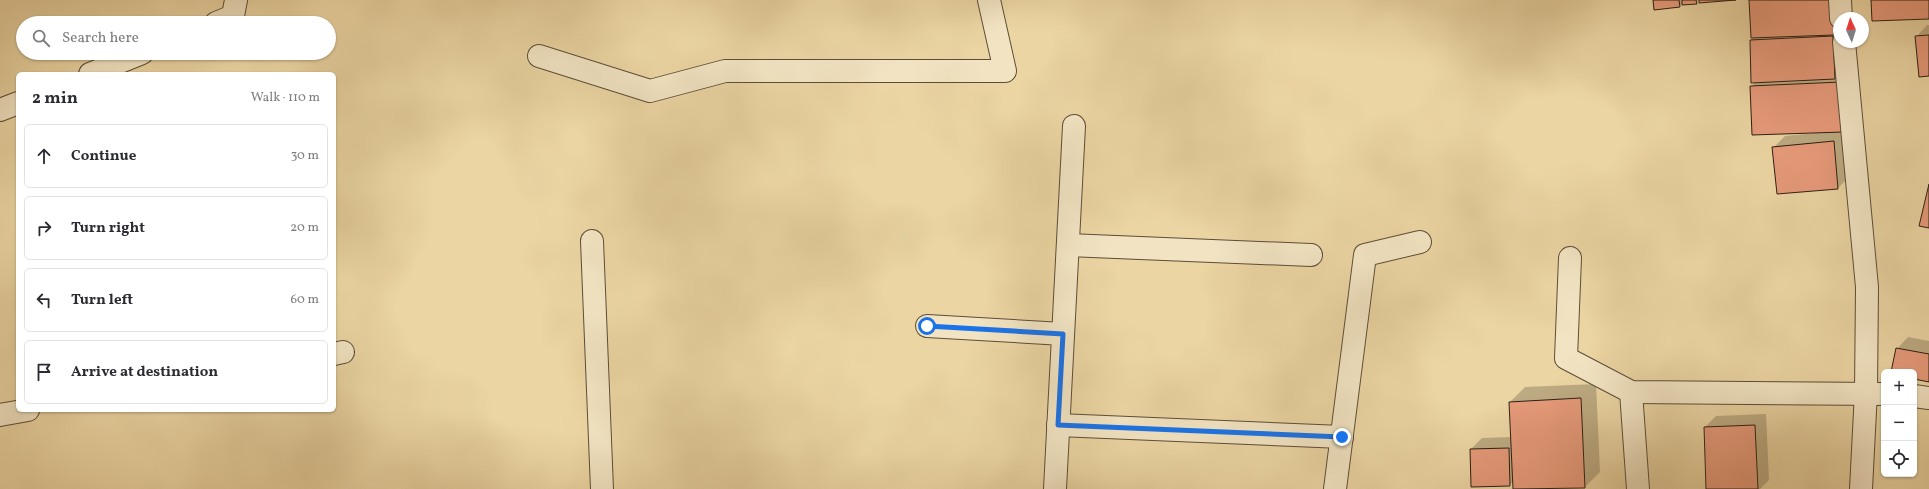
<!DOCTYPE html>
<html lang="en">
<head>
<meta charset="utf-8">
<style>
  :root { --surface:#fff; --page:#f2f2f3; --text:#2b2b33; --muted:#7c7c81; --line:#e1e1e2 }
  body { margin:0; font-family:Vollkorn,serif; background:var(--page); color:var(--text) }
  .controls { position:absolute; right:12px; bottom:12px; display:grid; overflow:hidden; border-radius:6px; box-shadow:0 1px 3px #0004 }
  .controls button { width:36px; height:36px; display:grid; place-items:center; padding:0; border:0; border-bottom:1px solid var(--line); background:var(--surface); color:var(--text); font:20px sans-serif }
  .compass { position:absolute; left:1833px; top:12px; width:36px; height:36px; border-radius:50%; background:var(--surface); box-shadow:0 1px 3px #0004; rotate:356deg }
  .stop { position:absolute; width:12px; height:12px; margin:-9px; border:3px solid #1a73e8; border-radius:50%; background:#fff }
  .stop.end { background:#1a73e8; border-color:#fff; box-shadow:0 1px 4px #0008 }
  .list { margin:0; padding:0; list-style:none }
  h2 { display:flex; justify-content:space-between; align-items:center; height:52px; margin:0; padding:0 16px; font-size:17px }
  h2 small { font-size:13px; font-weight:400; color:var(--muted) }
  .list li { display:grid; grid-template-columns:26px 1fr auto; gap:12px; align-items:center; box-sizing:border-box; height:64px; margin:0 8px 8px; padding:0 8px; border:1px solid var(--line); border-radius:6px }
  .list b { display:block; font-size:15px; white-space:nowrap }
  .list em { font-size:13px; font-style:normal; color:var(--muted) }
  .icon { flex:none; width:22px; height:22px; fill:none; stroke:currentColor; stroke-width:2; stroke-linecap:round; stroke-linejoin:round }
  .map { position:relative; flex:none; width:1929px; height:489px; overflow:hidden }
  .search { position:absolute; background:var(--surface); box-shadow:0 1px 3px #0004; left:16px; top:16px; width:320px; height:44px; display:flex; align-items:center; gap:10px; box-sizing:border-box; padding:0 14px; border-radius:22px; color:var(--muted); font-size:15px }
  .panel { position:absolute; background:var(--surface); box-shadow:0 1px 3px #0004; left:16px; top:72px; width:320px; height:340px; border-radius:6px }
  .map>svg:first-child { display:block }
  .shadow { fill:#0003 }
  .building { fill:#e69a7a; stroke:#2d2015 }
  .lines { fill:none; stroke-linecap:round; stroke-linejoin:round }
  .minor-casing { stroke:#5c4d38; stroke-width:24 }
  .tertiary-casing { stroke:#5c4d38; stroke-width:24 }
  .minor { stroke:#f2e4c3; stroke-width:22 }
  .tertiary { stroke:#f2e4c3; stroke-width:22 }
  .route { stroke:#1a73e8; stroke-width:5 }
</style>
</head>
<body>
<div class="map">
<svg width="1929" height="489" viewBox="0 0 1929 489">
  <rect width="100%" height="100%" fill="#ebd5a3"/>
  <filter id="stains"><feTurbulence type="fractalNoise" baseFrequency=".005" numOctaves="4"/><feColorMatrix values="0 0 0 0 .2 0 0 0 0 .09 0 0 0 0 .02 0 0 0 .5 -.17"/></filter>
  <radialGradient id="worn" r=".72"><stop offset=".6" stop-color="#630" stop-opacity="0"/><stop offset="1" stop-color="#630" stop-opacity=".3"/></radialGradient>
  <!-- shadow -->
  <g class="shadow">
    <polygon points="1654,0 1699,0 1696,3 1682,4 1679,6"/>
    <polygon points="1750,0 1839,18 1839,42 1849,177 1838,188 1773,148 1785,136 1815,133 1815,132 1751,87 1756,82 1751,40 1754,37"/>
    <polygon points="1927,25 1929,25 1929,75 1916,37"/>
    <polygon points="1908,337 1929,341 1929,381 1914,378 1914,372 1892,372 1897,349"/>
    <polygon points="1596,384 1600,472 1585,487 1514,489 1514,481 1509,485 1471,449 1482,438 1512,437 1510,402 1525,387"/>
    <polygon points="1766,414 1769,480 1760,489 1707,489 1705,427 1716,416"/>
  </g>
  <!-- building -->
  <g class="building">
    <polygon points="1653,0 1679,0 1680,7 1654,10"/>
    <polygon points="1682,0 1696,0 1697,4 1682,5"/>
    <polygon points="1699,0 1736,0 1699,3"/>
    <polygon points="1749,0 1833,0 1834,35 1751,38"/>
    <polygon points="1871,0 1929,0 1929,19 1872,21"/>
    <polygon points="1929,35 1929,76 1919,77 1915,36"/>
    <polygon points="1833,36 1835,79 1751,83 1750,40"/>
    <polygon points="1841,82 1843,132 1752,135 1750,86"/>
    <polygon points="1834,141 1838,189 1777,194 1772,147"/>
    <polygon points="1929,184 1929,228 1919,226"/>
    <polygon points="1896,348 1929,354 1929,382 1914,379 1914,372 1891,372"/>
    <polygon points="1581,398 1585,488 1513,489 1509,402"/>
    <polygon points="1755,425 1758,489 1706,489 1704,427"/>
    <polygon points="1509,448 1510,486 1471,487 1470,449"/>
  </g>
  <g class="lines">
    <!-- minor casing -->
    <g class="minor-casing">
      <g id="minor">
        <polyline points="1840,0 1841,18"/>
        <polyline points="1844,42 1867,287 1866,392 1861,489"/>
        <polyline points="539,56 650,91 725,71 1005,71 989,0"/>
        <polyline points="592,241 602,489"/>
        <polyline points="1068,245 1311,255"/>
        <polyline points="1570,258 1566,358 1631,392 1884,394"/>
        <polyline points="927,326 1063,334"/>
        <polyline points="334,354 343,352"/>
        <polyline points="1631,392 1638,489"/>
        <polyline points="1914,396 1929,398"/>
        <polyline points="0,415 28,410"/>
        <polyline points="1058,425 1342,437"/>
        <polyline points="1055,489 1074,126"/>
        <polyline points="1335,489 1365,255 1420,242"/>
      </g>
    </g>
    <!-- tertiary casing -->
    <g class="tertiary-casing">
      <g id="tertiary">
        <polyline points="216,23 233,16 236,0"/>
        <polyline points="90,74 142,53"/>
        <polyline points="0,110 18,103"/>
      </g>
    </g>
    <!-- minor -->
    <use href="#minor" class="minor"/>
    <!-- tertiary -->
    <use href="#tertiary" class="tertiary"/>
  </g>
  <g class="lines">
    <!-- route -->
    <polyline class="route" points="927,326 1063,334 1058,425 1342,437"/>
  </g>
  <rect width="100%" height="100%" filter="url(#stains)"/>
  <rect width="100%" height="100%" fill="url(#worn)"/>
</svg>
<div class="controls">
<button>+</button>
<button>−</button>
<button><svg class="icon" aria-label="locate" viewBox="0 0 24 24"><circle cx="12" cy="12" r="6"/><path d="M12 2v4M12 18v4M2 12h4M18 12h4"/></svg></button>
</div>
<svg class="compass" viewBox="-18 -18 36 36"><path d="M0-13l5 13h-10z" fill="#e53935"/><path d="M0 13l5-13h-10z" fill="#7c7c81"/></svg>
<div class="stop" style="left:927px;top:326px"></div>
<div class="stop end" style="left:1342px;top:437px"></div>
<div class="search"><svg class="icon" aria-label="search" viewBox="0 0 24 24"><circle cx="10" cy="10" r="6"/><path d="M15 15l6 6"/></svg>Search here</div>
<section class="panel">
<h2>2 min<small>Walk · 110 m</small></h2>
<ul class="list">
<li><svg class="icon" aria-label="ahead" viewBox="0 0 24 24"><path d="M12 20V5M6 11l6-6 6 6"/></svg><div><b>Continue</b></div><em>30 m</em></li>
<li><svg class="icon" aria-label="right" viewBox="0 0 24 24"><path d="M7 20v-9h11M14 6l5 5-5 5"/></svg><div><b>Turn right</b></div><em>20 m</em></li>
<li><svg class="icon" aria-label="left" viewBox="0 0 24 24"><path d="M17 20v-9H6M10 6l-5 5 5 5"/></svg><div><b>Turn left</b></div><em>60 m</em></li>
<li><svg class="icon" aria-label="arrive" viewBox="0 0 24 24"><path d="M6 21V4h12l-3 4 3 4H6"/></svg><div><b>Arrive at destination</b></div></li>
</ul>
</section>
</div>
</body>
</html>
